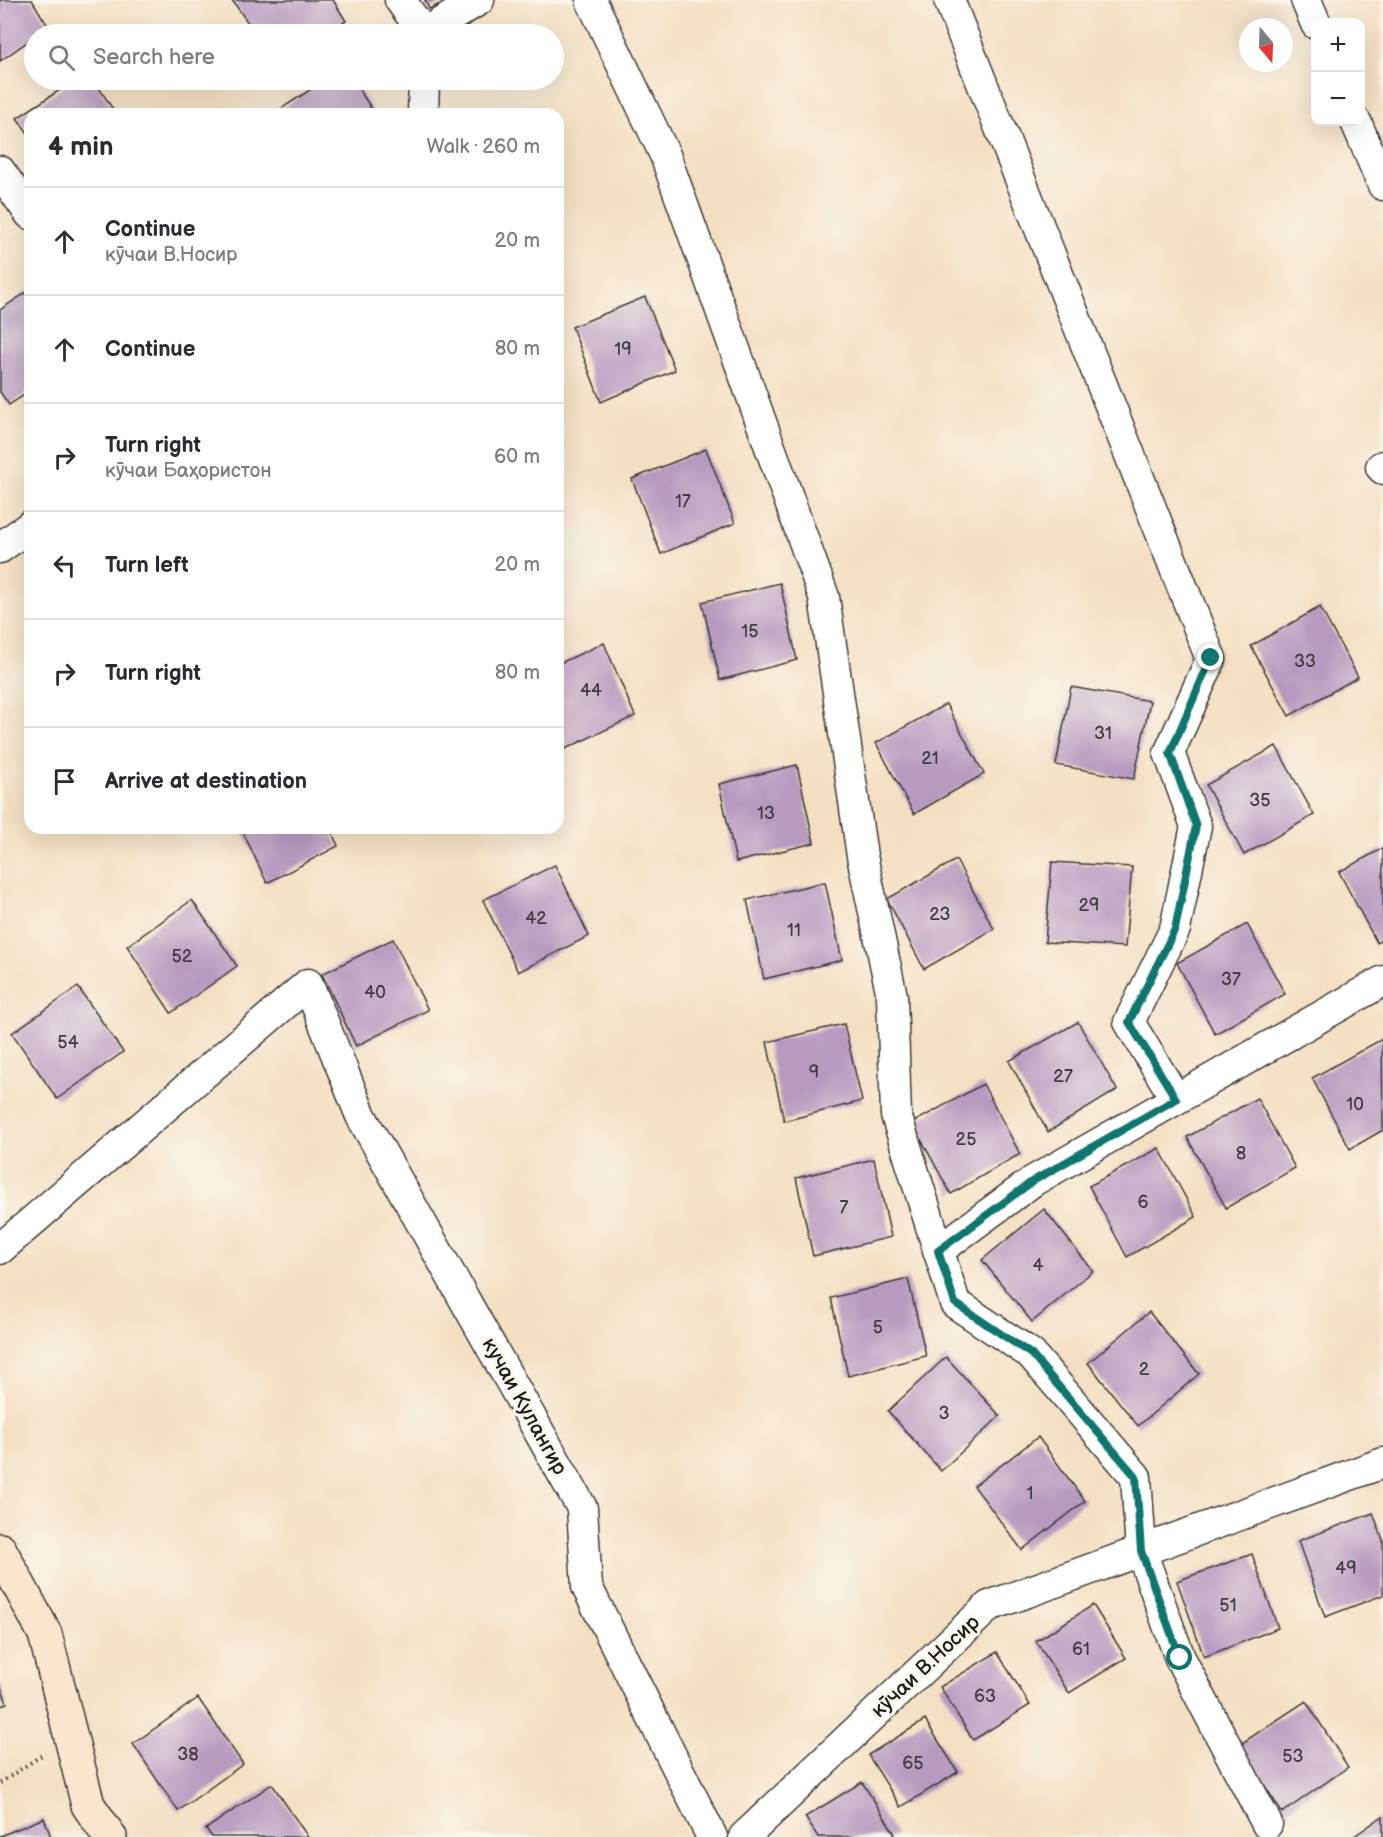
<!DOCTYPE html>
<html lang="en">
<head>
<meta charset="utf-8">
<style>
  :root { --surface:#fff; --page:#f2f2f3; --text:#2b2b33; --muted:#7c7c81; --line:#e1e1e2 }
  body { margin:0; font-family:"Balsamiq Sans",sans-serif; background:var(--page); color:var(--text) }
  .controls { position:absolute; right:18px; top:18px; display:grid; overflow:hidden; border-radius:12px; box-shadow:0 6px 24px #0002 }
  .controls button { width:54px; height:54px; display:grid; place-items:center; padding:0; border:0; border-bottom:2px solid var(--line); background:var(--surface); color:var(--text); font:30px sans-serif }
  .compass { position:absolute; left:1239px; top:18px; width:54px; height:54px; border-radius:50%; background:var(--surface); box-shadow:0 6px 24px #0002; rotate:161deg }
  .stop { position:absolute; width:18px; height:18px; margin:-14px; border:4px solid #0f766e; border-radius:50%; background:#fff }
  .stop.end { background:#0f766e; border-color:#fff; box-shadow:0 2px 6px #0008 }
  .list { margin:0; padding:0; list-style:none }
  h2 { display:flex; justify-content:space-between; align-items:center; height:78px; margin:0; padding:0 24px; font-size:26px }
  h2 small { font-size:20px; font-weight:400; color:var(--muted) }
  .list li { display:grid; grid-template-columns:39px 1fr auto; gap:18px; align-items:center; box-sizing:border-box; height:108px; padding:0 24px; border-top:2px solid var(--line) }
  .list b { display:block; font-size:22px; white-space:nowrap }
  .list p { margin:0; font-size:20px; white-space:nowrap; color:var(--muted) }
  .list em { font-size:20px; font-style:normal; color:var(--muted) }
  .icon { flex:none; width:33px; height:33px; fill:none; stroke:currentColor; stroke-width:2; stroke-linecap:round; stroke-linejoin:round }
  .map { position:relative; flex:none; width:1383px; height:1837px; overflow:hidden }
  .search { position:absolute; background:var(--surface); box-shadow:0 6px 24px #0002; left:24px; top:24px; width:540px; height:66px; display:flex; align-items:center; gap:15px; box-sizing:border-box; padding:0 21px; border-radius:33px; color:var(--muted); font-size:22px }
  .panel { position:absolute; background:var(--surface); box-shadow:0 6px 24px #0002; left:24px; top:108px; width:540px; height:726px; border-radius:18px }
  .map>svg:first-child { display:block }
  .building { fill:#b89ac0 }
  .lines { fill:none; stroke-linecap:round; stroke-linejoin:round }
  .street-casing { stroke:#3c3935; stroke-width:33 }
  .secondary-casing { stroke:#3c3935; stroke-width:36 }
  .path { stroke:#3c3935; stroke-width:4; stroke-dasharray:1.5 4.5; stroke-linecap:butt }
  .street { stroke:#fff; stroke-width:30 }
  .secondary { stroke:#fce5cf; stroke-width:33 }
  .route { stroke:#0f766e; stroke-width:8 }
  .labels { text-anchor:middle; stroke-width:6; stroke-linejoin:round; paint-order:stroke }
  .number-label { font-size:18px; fill:#433c45 }
  .street-label { font-size:21px; fill:#1c1c1c; stroke:#fbf7ec }
</style>
</head>
<body>
<div class="map">
<svg width="1383" height="1837" viewBox="0 0 1383 1837">
  <rect width="100%" height="100%" fill="#fbf7ec"/>
  <filter id="ink" filterUnits="userSpaceOnUse"><feTurbulence type="fractalNoise" baseFrequency=".0167" numOctaves="2"/><feDisplacementMap in="SourceGraphic" scale="12" xChannelSelector="R" yChannelSelector="G"/><feConvolveMatrix kernelMatrix="1 2 1 2 8 2 1 2 1" color-interpolation-filters="sRGB"/></filter>
  <filter id="wash" filterUnits="userSpaceOnUse"><feTurbulence type="fractalNoise" baseFrequency=".008" numOctaves="4" result="noise"/><feDisplacementMap in="SourceGraphic" scale="24" xChannelSelector="R" yChannelSelector="G"/><feGaussianBlur stdDeviation="1.35" result="paint"/><feColorMatrix in="noise" values="0 0 0 0 0 0 0 0 0 0 0 0 0 0 0 0 0 1.4 0 .05"/><feComposite in="paint" operator="in"/></filter>
  <g filter="url(#wash)">
    <rect width="100%" height="100%" fill="#f4dfc3"/>
    <g id="blocks">
      <!-- building -->
      <g class="building">
        <polygon points="0,0 32,0 49,28 39,34 34,34 34,37 0,61"/>
        <polygon points="232,0 333,0 346,21 326,34 256,34"/>
        <polygon points="425,0 449,0 429,9"/>
        <polygon points="75,80 94,80 116,114 30,114 30,136 17,118"/>
        <polygon points="325,80 353,80 375,114 273,114"/>
        <polygon points="30,290 30,391 9,405 0,392 0,310"/>
        <polygon points="645,297 675,370 601,402 572,327"/>
        <polygon points="706,449 735,523 661,554 632,479"/>
        <polygon points="780,583 797,660 720,680 702,602"/>
        <polygon points="1320,607 1358,677 1289,716 1251,646"/>
        <polygon points="604,643 635,716 563,750 558,738 558,664"/>
        <polygon points="1071,687 1150,701 1134,779 1056,765"/>
        <polygon points="946,704 984,774 914,814 876,743"/>
        <polygon points="1276,746 1314,815 1244,855 1206,785"/>
        <polygon points="797,765 814,843 736,862 719,784"/>
        <polygon points="241,828 330,828 338,846 267,883"/>
        <polygon points="1383,848 1383,939 1377,943 1339,872"/>
        <polygon points="956,860 994,929 924,969 887,899"/>
        <polygon points="1052,862 1132,867 1125,947 1045,942"/>
        <polygon points="555,865 589,936 518,972 483,900"/>
        <polygon points="825,882 842,960 764,979 747,900"/>
        <polygon points="192,900 237,966 171,1013 127,946"/>
        <polygon points="1247,924 1285,994 1215,1034 1177,963"/>
        <polygon points="393,939 428,1010 356,1046 322,974"/>
        <polygon points="78,987 123,1052 57,1099 12,1033"/>
        <polygon points="1078,1022 1117,1090 1048,1132 1009,1061"/>
        <polygon points="844,1024 862,1101 784,1121 767,1042"/>
        <polygon points="1382,1039 1383,1130 1350,1149 1312,1078"/>
        <polygon points="983,1084 1020,1154 951,1194 912,1123"/>
        <polygon points="1257,1098 1295,1168 1226,1208 1187,1137"/>
        <polygon points="1159,1148 1196,1217 1127,1257 1089,1186"/>
        <polygon points="874,1159 891,1237 813,1256 796,1178"/>
        <polygon points="1044,1209 1093,1271 1032,1322 982,1260"/>
        <polygon points="908,1279 926,1356 848,1376 831,1298"/>
        <polygon points="1149,1312 1199,1374 1138,1426 1088,1363"/>
        <polygon points="946,1357 1000,1416 941,1471 888,1411"/>
        <polygon points="1038,1437 1085,1501 1022,1550 974,1486"/>
        <polygon points="1373,1513 1383,1540 1383,1595 1325,1617 1298,1541"/>
        <polygon points="1252,1554 1278,1628 1204,1657 1177,1581"/>
        <polygon points="1093,1605 1126,1658 1069,1693 1036,1641"/>
        <polygon points="997,1652 1030,1705 973,1740 940,1687"/>
        <polygon points="0,1684 7,1703 0,1707"/>
        <polygon points="198,1698 243,1764 178,1811 133,1744"/>
        <polygon points="1306,1701 1348,1767 1282,1813 1239,1745"/>
        <polygon points="925,1720 958,1772 901,1807 868,1755"/>
        <polygon points="862,1782 895,1834 890,1837 818,1837 805,1817"/>
        <polygon points="272,1784 308,1837 212,1837 206,1829"/>
        <polygon points="1383,1816 1383,1837 1353,1837"/>
        <polygon points="44,1818 51,1837 0,1837 0,1836"/>
      </g>
    </g>
  </g>
  <g filter="url(#ink)">
    <use href="#blocks" fill-opacity="0" stroke="#3c3935" stroke-width="1.5"/>
    <g class="lines">
      <!-- street casing -->
      <g class="street-casing">
        <g id="street">
          <polyline points="400,0 424,33"/>
          <polyline points="591,0 665,155 824,597 862,856 892,996 896,1115 955,1303 1031,1354 1136,1477 1141,1551 1180,1658 1267,1824"/>
          <polyline points="949,0 1211,659 1169,753 1196,826 1175,929 1129,1022 1176,1099"/>
          <polyline points="1306,0 1316,24"/>
          <polyline points="424,33 479,0"/>
          <polyline points="423,114 424,80"/>
          <polyline points="1356,122 1383,185"/>
          <polyline points="0,171 30,214"/>
          <polyline points="1383,466 1381,467 1383,469"/>
          <polyline points="0,548 30,526"/>
          <polyline points="0,1249 308,984 361,1116 582,1508 587,1587 712,1837"/>
          <polyline points="938,1251 1033,1181 1383,981"/>
          <polyline points="744,1837 989,1606 1383,1463"/>
        </g>
      </g>
      <!-- secondary casing -->
      <g class="secondary-casing">
        <polyline id="secondary" points="0,1550 45,1634 88,1805 110,1837"/>
      </g>
      <!-- path -->
      <polyline class="path" points="0,1783 42,1755"/>
      <!-- street -->
      <use href="#street" class="street"/>
      <!-- secondary -->
      <use href="#secondary" class="secondary"/>
    </g>
  </g>
  <g class="lines" filter="url(#ink)">
    <!-- route -->
    <polyline class="route" points="1180,1658 1141,1551 1136,1477 1031,1354 955,1303 938,1251 1033,1181 1176,1099 1129,1022 1175,929 1196,826 1170,753 1211,658"/>
  </g>
  <g class="labels">
    <!-- number labels -->
    <g class="number-label">
      <text x="623" y="355">19</text>
      <text x="683" y="507">17</text>
      <text x="750" y="637">15</text>
      <text x="1305" y="667">33</text>
      <text x="591" y="696">44</text>
      <text x="1103" y="739">31</text>
      <text x="930" y="764">21</text>
      <text x="1260" y="806">35</text>
      <text x="766" y="819">13</text>
      <text x="1089" y="911">29</text>
      <text x="940" y="920">23</text>
      <text x="536" y="924">42</text>
      <text x="794" y="936">11</text>
      <text x="182" y="962">52</text>
      <text x="1231" y="985">37</text>
      <text x="375" y="998">40</text>
      <text x="68" y="1048">54</text>
      <text x="814" y="1078">9</text>
      <text x="1063" y="1082">27</text>
      <text x="1355" y="1110">10</text>
      <text x="966" y="1145">25</text>
      <text x="1241" y="1159">8</text>
      <text x="1143" y="1208">6</text>
      <text x="844" y="1213">7</text>
      <text x="1038" y="1271">4</text>
      <text x="878" y="1333">5</text>
      <text x="1144" y="1375">2</text>
      <text x="944" y="1419">3</text>
      <text x="1030" y="1499">1</text>
      <text x="1346" y="1574">49</text>
      <text x="1228" y="1611">51</text>
      <text x="1081" y="1655">61</text>
      <text x="985" y="1702">63</text>
      <text x="188" y="1760">38</text>
      <text x="1293" y="1762">53</text>
      <text x="913" y="1769">65</text>
    </g>
    <!-- street labels -->
    <g class="street-label">
      <text transform="translate(525 1406) rotate(61)" y="7">кучаи Кулангир</text>
      <text transform="translate(925 1666) rotate(-43)" y="7">кӯчаи В.Носир</text>
    </g>
  </g>
</svg>
<div class="controls">
<button>+</button>
<button>−</button>
</div>
<svg class="compass" viewBox="-18 -18 36 36"><path d="M0-13l5 13h-10z" fill="#e53935"/><path d="M0 13l5-13h-10z" fill="#7c7c81"/></svg>
<div class="stop" style="left:1180px;top:1658px"></div>
<div class="stop end" style="left:1211px;top:658px"></div>
<div class="search"><svg class="icon" aria-label="search" viewBox="0 0 24 24"><circle cx="10" cy="10" r="6"/><path d="M15 15l6 6"/></svg>Search here</div>
<section class="panel">
<h2>4 min<small>Walk · 260 m</small></h2>
<ul class="list">
<li><svg class="icon" aria-label="ahead" viewBox="0 0 24 24"><path d="M12 20V5M6 11l6-6 6 6"/></svg><div><b>Continue</b><p>кӯчаи В.Носир</p></div><em>20 m</em></li>
<li><svg class="icon" aria-label="ahead" viewBox="0 0 24 24"><path d="M12 20V5M6 11l6-6 6 6"/></svg><div><b>Continue</b></div><em>80 m</em></li>
<li><svg class="icon" aria-label="right" viewBox="0 0 24 24"><path d="M7 20v-9h11M14 6l5 5-5 5"/></svg><div><b>Turn right</b><p>кӯчаи Баҳористон</p></div><em>60 m</em></li>
<li><svg class="icon" aria-label="left" viewBox="0 0 24 24"><path d="M17 20v-9H6M10 6l-5 5 5 5"/></svg><div><b>Turn left</b></div><em>20 m</em></li>
<li><svg class="icon" aria-label="right" viewBox="0 0 24 24"><path d="M7 20v-9h11M14 6l5 5-5 5"/></svg><div><b>Turn right</b></div><em>80 m</em></li>
<li><svg class="icon" aria-label="arrive" viewBox="0 0 24 24"><path d="M6 21V4h12l-3 4 3 4H6"/></svg><div><b>Arrive at destination</b></div></li>
</ul>
</section>
</div>
</body>
</html>
